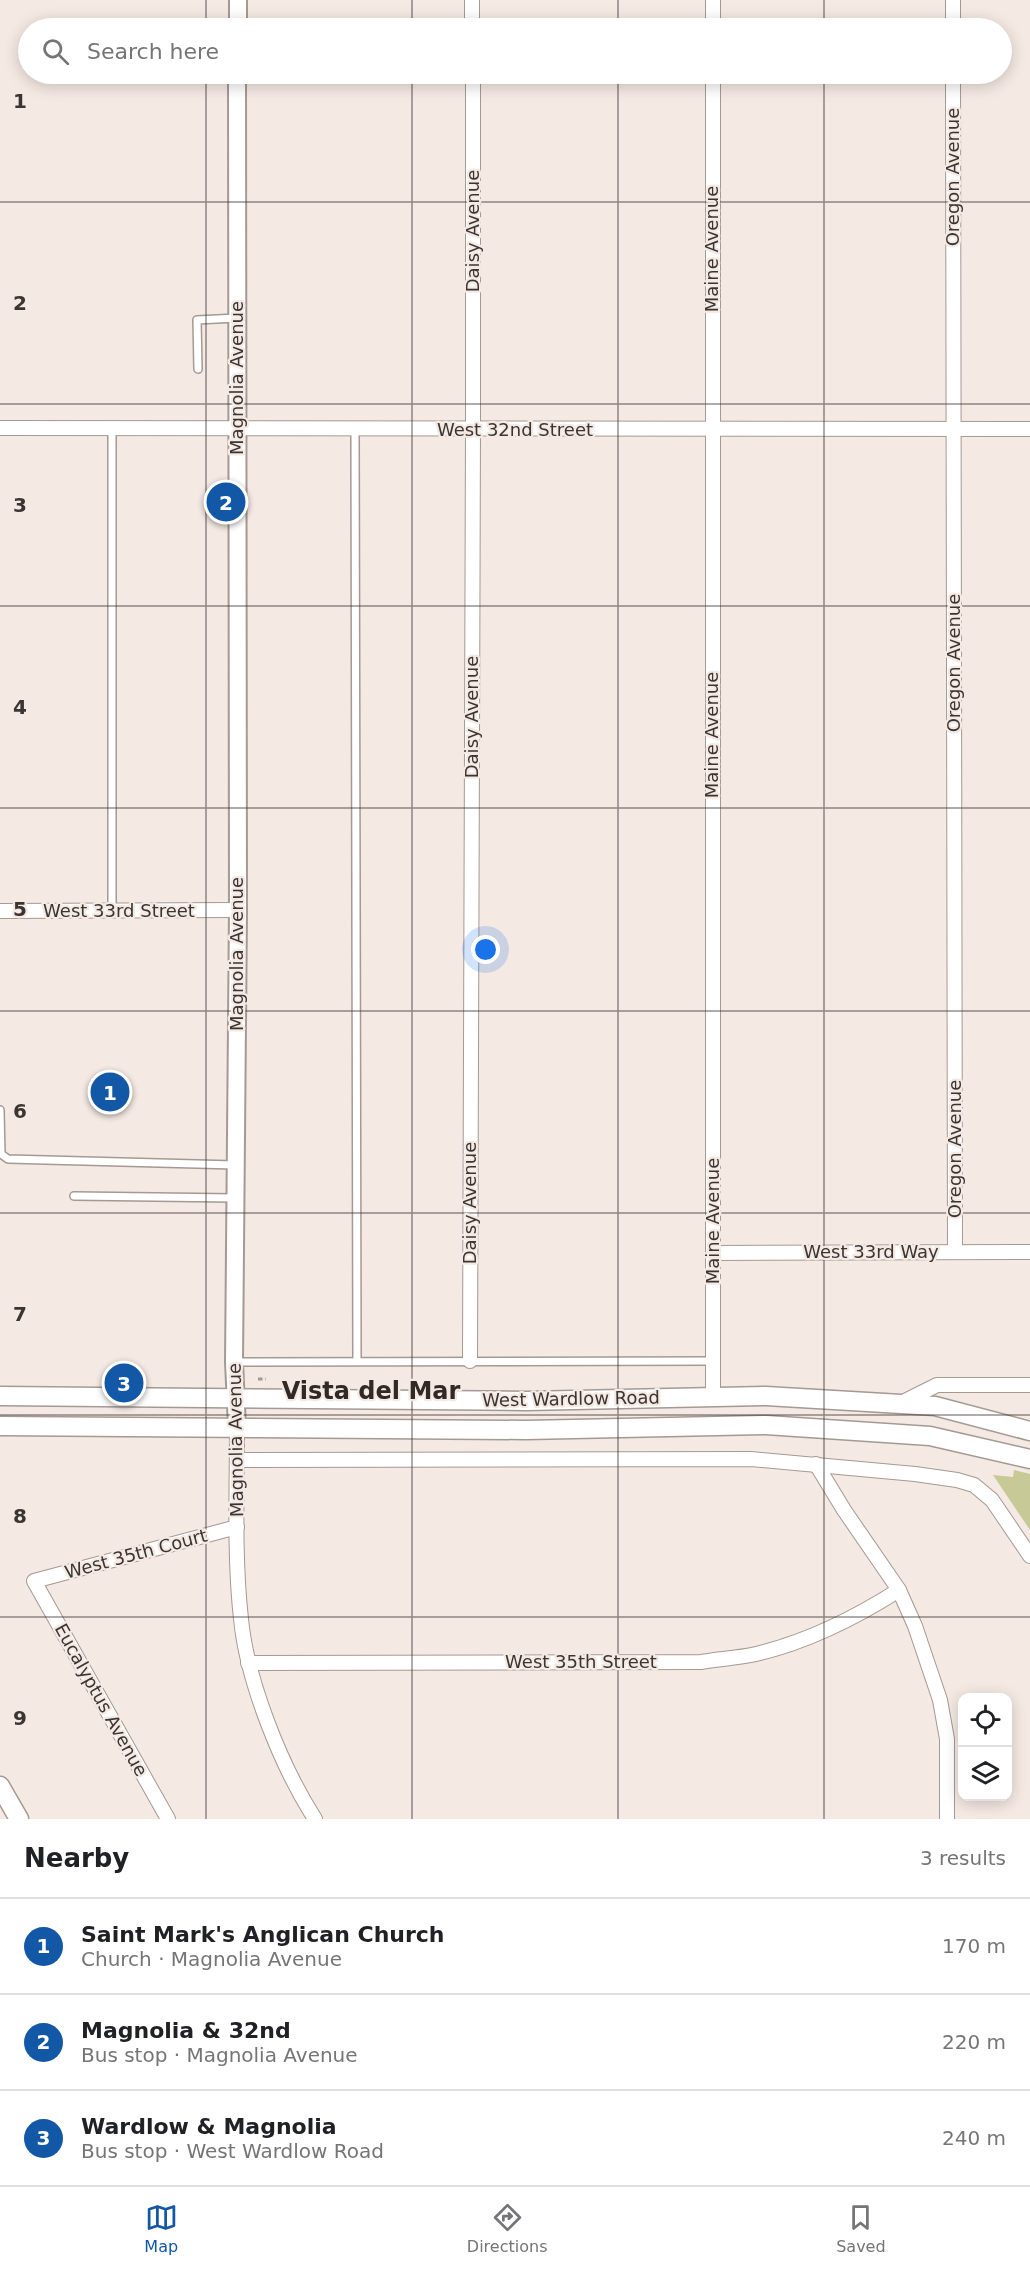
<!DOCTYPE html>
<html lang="en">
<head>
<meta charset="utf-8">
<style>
  :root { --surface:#fff; --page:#f2f2f2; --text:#202124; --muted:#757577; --line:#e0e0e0; --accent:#1357a7 }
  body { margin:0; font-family:"DejaVu Sans",sans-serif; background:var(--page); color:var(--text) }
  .controls { position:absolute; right:18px; bottom:18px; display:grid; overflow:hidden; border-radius:12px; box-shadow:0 3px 15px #0003 }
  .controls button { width:54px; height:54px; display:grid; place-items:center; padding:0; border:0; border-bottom:2px solid var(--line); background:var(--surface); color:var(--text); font:30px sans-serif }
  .you { position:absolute; left:486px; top:950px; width:21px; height:21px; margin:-15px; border:4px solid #fff; border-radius:50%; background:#1a73e8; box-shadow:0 0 0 9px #1a73e833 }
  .badge { display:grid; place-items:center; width:39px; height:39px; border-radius:50%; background:var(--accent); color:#fff; font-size:20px; font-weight:700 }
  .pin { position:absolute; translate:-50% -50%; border:3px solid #fff; box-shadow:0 2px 6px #0006 }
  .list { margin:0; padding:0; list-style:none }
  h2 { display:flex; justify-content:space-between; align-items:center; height:78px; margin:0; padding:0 24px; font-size:26px }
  h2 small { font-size:20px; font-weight:400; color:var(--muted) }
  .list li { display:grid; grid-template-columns:39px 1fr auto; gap:18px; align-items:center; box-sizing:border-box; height:96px; padding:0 24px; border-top:2px solid var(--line) }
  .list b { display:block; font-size:22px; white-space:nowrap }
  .list p { margin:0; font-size:20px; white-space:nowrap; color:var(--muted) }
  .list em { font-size:20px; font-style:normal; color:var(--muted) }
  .icon { flex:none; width:33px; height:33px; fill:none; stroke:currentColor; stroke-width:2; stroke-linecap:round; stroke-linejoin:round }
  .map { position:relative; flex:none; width:1030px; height:1819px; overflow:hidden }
  .search { position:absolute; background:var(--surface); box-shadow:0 3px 15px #0003; left:18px; right:18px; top:18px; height:66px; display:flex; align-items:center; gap:15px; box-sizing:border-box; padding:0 21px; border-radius:33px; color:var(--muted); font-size:22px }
  .sheet { height:366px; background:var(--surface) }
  nav { display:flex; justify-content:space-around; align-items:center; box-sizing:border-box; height:84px; border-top:2px solid var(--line); background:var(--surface); font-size:16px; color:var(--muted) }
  nav a { display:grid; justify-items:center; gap:3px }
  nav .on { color:var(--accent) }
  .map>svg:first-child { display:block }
  .park { fill:#c7c996 }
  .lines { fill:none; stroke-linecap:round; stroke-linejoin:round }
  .service-casing { stroke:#a59993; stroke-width:10 }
  .minor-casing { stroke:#a59993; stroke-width:16 }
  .tertiary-casing { stroke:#a59993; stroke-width:20 }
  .secondary-casing { stroke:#a59993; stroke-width:21 }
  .path { stroke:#a29994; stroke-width:3; stroke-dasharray:4.5 3; stroke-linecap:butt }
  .service { stroke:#fff; stroke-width:7 }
  .minor { stroke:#fff; stroke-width:14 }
  .tertiary { stroke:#fff; stroke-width:16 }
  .secondary { stroke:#fff; stroke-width:18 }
  .grid { fill:none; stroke:#3a3532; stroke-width:1.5; stroke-opacity:0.55 }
  .labels { text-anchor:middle; stroke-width:4.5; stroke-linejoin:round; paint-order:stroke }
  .street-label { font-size:18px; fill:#3a3532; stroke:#f5e9e3 }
  .district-label { font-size:24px; font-weight:bold; fill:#322924; stroke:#f5e9e3 }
  .grid-label { font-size:20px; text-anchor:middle; font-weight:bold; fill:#3a3532; stroke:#f5e9e3; stroke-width:4.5; stroke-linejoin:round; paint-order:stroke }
</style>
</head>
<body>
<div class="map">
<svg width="1030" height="1819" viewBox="0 0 1030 1819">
  <rect width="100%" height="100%" fill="#f5e9e3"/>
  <!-- park -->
  <polygon class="park" points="1014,1470 1030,1474 1030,1530 993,1475 1013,1477"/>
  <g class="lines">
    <!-- service casing -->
    <g class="service-casing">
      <g id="service">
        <polyline points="198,369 197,320 237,318"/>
        <polyline points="112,429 112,911"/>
        <polyline points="355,430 357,1361"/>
        <polyline points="0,1110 1,1154 8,1159 235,1165"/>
        <polyline points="74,1196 235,1198"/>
        <polyline points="234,1362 713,1361"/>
      </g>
    </g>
    <!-- minor casing -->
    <g class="minor-casing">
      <g id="minor">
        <polyline points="472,0 472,28"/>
        <polyline points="713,28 713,0"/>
        <polyline points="953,28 953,0"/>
        <polyline points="713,74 713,1397"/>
        <polyline points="953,74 955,1252"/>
        <polyline points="0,428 1030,429"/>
        <polyline points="0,911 238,910"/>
        <polyline points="713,1253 1030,1252"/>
        <polyline points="470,1361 473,430 473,74"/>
        <polyline points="901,1403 937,1385 1030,1385"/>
        <path d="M237,1427c0,64 -3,128 4,192 6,62 40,147 74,200"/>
        <polyline points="237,1460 751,1459 915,1474 957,1480 974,1485 992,1500 1030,1556"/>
        <polyline points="816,1464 844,1510 899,1590 915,1626 940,1700 947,1739 947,1819"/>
        <path d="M248,1663l453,-1c18,-3 37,-4 55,-8 51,-12 99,-36 143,-64"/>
        <polyline points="168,1819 34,1581 237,1527"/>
      </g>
    </g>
    <!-- tertiary casing -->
    <g class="tertiary-casing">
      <g id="tertiary">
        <polyline points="238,28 238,0"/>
        <polyline points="237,1427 234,1362 238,910 237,74"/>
      </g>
    </g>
    <!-- secondary casing -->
    <g class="secondary-casing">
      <g id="secondary">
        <polyline points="0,1396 526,1401 766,1396 935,1406 1030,1431"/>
        <polyline points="0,1426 526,1430 766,1425 930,1436 1030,1459"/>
        <polyline points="0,1786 19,1819"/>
      </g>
    </g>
    <!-- path -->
    <polyline class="path" points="258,1379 266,1379"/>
    <!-- service -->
    <use href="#service" class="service"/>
    <!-- minor -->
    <use href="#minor" class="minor"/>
    <!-- tertiary -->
    <use href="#tertiary" class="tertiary"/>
    <!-- secondary -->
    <use href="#secondary" class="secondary"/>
  </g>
  <!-- grid -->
  <path class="grid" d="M206,0v28M412,0v28M618,0v28M824,0v28M206,74v1745M412,74v1745M618,74v1745M824,74v1745M0,202h1030M0,404h1030M0,606h1030M0,808h1030M0,1011h1030M0,1213h1030M0,1415h1030M0,1617h1030"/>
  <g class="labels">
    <!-- street labels -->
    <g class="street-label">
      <text transform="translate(953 177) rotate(-90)" y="6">Oregon Avenue</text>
      <text transform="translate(473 231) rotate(-90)" y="6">Daisy Avenue</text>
      <text transform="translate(712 249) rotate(-90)" y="6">Maine Avenue</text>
      <text transform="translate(237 378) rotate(-90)" y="6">Magnolia Avenue</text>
      <text x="515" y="436">West 32nd Street</text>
      <text transform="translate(954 663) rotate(-90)" y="6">Oregon Avenue</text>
      <text transform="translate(472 717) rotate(-90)" y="6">Daisy Avenue</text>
      <text transform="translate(712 735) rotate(-90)" y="6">Maine Avenue</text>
      <text x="119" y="917">West 33rd Street</text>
      <text transform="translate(237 954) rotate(-90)" y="6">Magnolia Avenue</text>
      <text transform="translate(955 1149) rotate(-90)" y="6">Oregon Avenue</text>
      <text transform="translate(470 1203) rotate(-90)" y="6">Daisy Avenue</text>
      <text transform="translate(713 1221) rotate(-90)" y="6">Maine Avenue</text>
      <text x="871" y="1258">West 33rd Way</text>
      <text transform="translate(571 1399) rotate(-1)" y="6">West Wardlow Road</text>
      <text transform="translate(236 1440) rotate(-91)" y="6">Magnolia Avenue</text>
      <text transform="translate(136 1554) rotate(-15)" y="6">West 35th Court</text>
      <text x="581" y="1668">West 35th Street</text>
      <text transform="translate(101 1700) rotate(61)" y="6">Eucalyptus Avenue</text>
    </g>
    <!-- district labels -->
    <g class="district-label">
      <text x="371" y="1399">Vista del Mar</text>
    </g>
  </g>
  <g class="grid-label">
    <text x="20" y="108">1</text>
    <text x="20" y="310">2</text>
    <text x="20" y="512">3</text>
    <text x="20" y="714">4</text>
    <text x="20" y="916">5</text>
    <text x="20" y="1118">6</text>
    <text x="20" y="1321">7</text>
    <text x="20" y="1523">8</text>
    <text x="20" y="1725">9</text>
  </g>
</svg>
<div class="controls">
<button><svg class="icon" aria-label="locate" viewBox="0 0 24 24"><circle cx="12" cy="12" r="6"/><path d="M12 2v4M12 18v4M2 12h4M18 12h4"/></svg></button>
<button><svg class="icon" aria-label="layers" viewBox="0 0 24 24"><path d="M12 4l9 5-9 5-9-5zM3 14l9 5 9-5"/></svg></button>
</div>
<div class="you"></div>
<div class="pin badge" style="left:110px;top:1092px">1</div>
<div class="pin badge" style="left:226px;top:502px">2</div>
<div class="pin badge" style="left:124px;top:1383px">3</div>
<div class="search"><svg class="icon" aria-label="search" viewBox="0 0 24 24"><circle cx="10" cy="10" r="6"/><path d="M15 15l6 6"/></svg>Search here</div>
</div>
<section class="sheet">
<h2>Nearby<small>3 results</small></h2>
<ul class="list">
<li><span class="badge">1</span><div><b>Saint Mark's Anglican Church</b><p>Church · Magnolia Avenue</p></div><em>170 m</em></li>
<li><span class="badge">2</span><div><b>Magnolia &amp; 32nd</b><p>Bus stop · Magnolia Avenue</p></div><em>220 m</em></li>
<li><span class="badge">3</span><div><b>Wardlow &amp; Magnolia</b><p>Bus stop · West Wardlow Road</p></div><em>240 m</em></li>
</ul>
</section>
<nav>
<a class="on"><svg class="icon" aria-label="map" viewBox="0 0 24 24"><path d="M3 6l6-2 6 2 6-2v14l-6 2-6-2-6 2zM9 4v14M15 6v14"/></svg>Map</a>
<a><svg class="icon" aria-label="directions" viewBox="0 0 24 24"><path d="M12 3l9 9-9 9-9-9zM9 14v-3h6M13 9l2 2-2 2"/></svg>Directions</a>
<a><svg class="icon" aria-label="saved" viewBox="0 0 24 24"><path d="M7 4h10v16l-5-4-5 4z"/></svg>Saved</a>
</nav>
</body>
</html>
